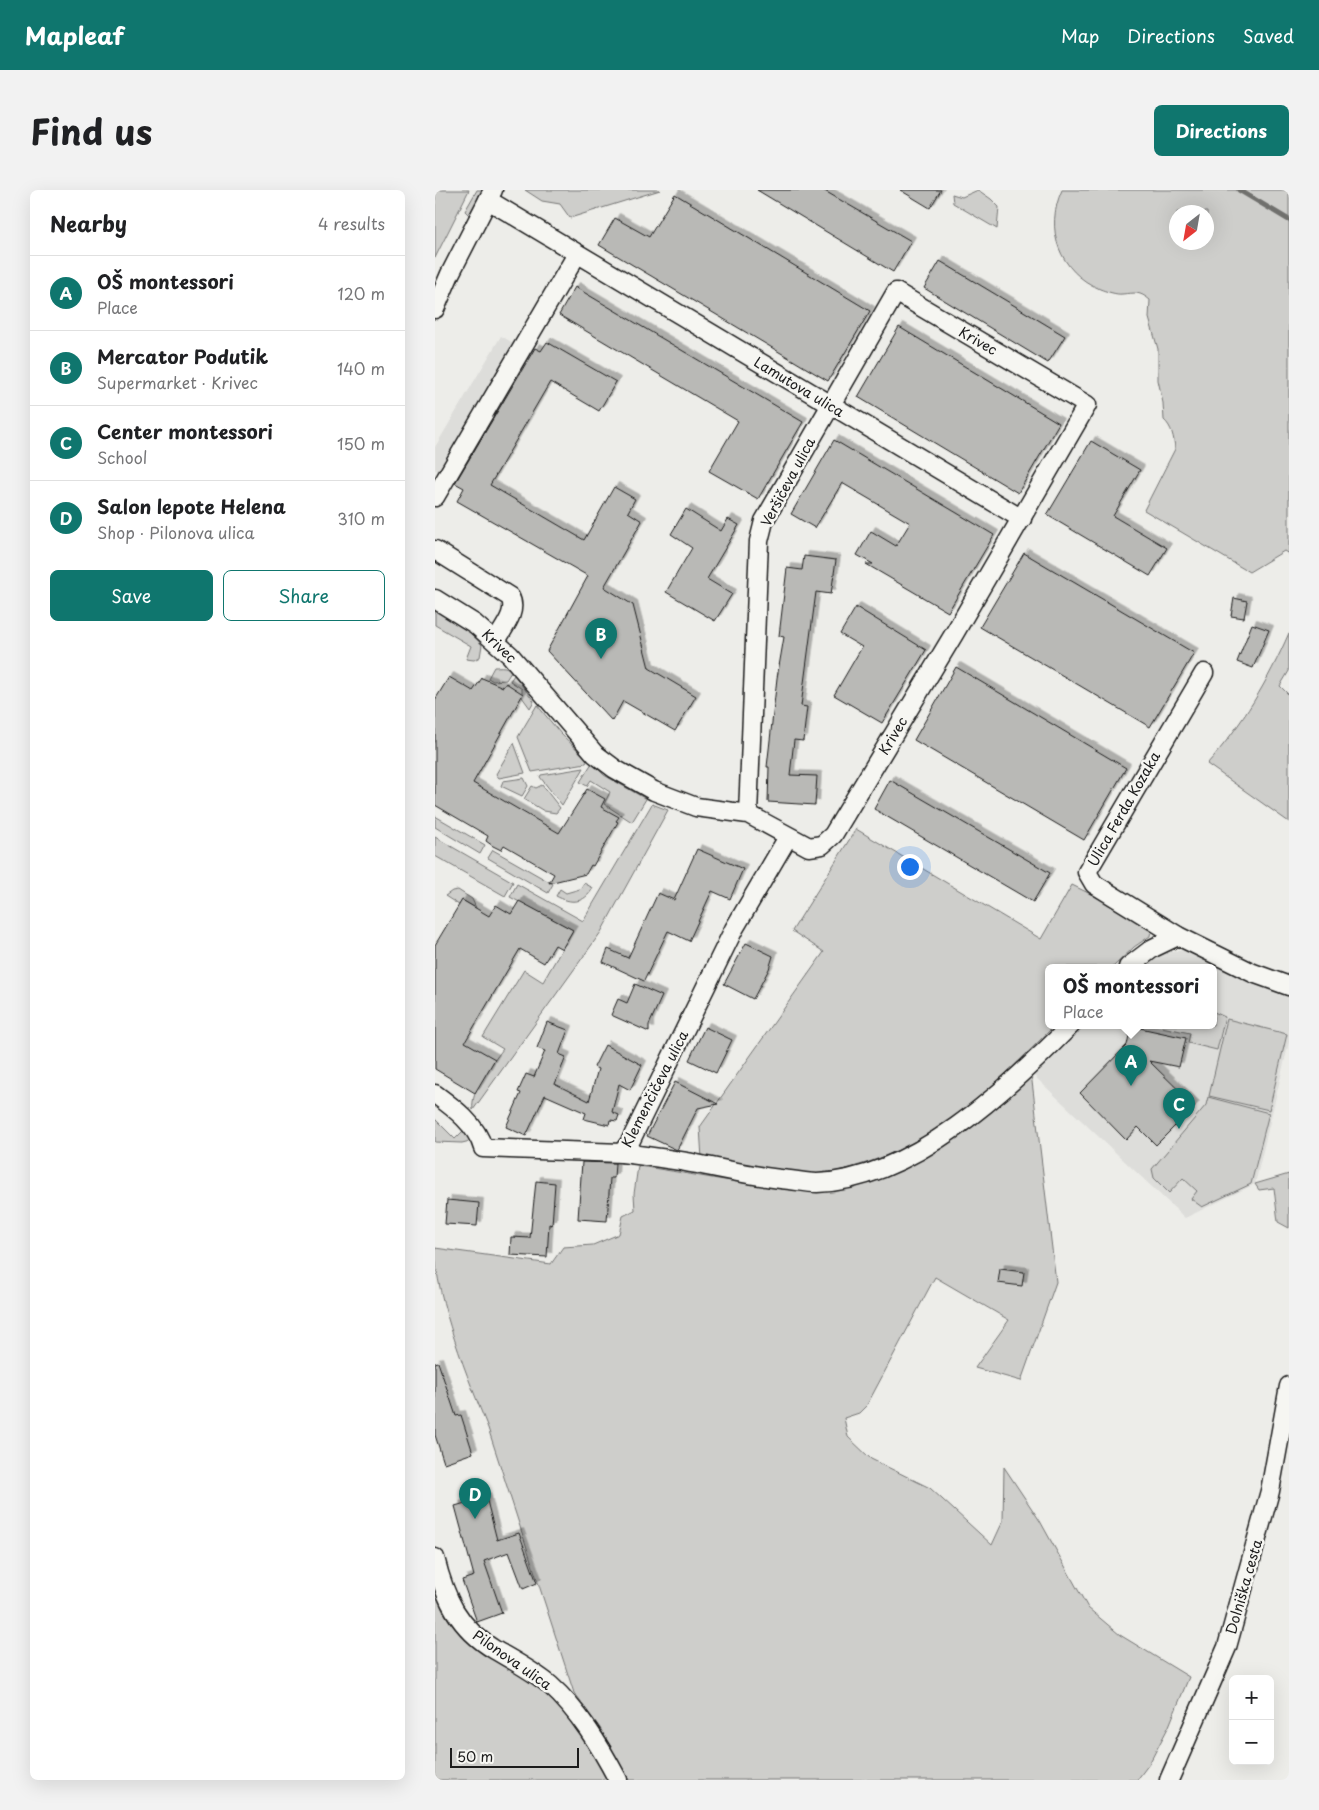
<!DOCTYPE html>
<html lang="en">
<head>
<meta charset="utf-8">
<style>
  :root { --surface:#fff; --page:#f2f2f2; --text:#202124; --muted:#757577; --line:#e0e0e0; --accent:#0f766e }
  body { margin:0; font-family:"Playpen Sans",sans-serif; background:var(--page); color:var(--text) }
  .controls { position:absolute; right:15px; bottom:15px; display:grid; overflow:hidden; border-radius:8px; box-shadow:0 5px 20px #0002 }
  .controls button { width:45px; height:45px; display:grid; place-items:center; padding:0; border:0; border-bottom:1px solid var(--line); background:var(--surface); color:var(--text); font:25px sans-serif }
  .compass { position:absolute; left:734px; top:15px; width:45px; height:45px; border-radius:50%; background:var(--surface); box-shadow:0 5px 20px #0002; rotate:211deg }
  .scale { position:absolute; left:15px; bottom:12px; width:129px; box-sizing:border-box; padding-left:5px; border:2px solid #1c1c1c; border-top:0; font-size:14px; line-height:18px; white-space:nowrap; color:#1c1c1c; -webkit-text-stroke:4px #f6f6f2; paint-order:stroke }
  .you { position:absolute; left:474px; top:676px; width:18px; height:18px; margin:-12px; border:4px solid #fff; border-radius:50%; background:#1a73e8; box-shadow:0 0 0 8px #1a73e833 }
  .badge { display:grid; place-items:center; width:32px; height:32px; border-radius:50%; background:var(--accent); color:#fff; font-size:16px; font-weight:700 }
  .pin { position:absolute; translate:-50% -41px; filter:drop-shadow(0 1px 2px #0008) }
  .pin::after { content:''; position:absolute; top:26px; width:18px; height:15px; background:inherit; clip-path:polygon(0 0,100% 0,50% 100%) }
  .popup { position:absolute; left:610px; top:774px; width:172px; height:65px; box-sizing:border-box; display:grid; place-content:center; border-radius:8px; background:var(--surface); filter:drop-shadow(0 1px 4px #0005); font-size:16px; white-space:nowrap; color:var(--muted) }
  .popup b { font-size:19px; color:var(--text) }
  .popup::after { content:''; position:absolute; left:50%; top:100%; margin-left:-10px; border:10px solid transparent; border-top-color:var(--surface) }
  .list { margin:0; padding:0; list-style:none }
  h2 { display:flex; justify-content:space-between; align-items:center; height:65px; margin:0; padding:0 20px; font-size:21px }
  h2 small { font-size:16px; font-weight:400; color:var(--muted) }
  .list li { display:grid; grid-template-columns:32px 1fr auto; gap:15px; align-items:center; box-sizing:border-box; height:75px; padding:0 20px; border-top:1px solid var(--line) }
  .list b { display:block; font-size:19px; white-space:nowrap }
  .list p { margin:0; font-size:16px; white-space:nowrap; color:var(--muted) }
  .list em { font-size:16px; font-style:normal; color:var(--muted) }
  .actions { display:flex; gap:10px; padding:15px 20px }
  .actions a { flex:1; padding:11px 0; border:1px solid var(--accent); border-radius:8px; text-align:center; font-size:18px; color:var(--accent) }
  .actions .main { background:var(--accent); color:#fff }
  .map { position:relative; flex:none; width:854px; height:1590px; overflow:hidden; border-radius:8px }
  header { display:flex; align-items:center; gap:30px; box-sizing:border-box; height:70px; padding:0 25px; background:var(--accent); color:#fff }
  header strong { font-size:24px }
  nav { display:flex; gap:28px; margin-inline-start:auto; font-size:18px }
  .intro { display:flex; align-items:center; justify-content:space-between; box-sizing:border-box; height:120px; padding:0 30px }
  h1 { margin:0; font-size:35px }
  .button { padding:12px 22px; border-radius:8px; background:var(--accent); color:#fff; font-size:18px; font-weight:700 }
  main { display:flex; gap:30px; padding:0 30px }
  aside { flex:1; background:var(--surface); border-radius:8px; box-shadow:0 5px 20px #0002 }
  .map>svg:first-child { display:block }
  .built { fill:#ddddda }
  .green { fill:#cececb; stroke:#757574; fill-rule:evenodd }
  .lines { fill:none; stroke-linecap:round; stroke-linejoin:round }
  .stream { stroke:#6f6f6d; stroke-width:5 }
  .building { fill:#b9b9b6; stroke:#1c1c1c; filter:url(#shadow) }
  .street-casing { stroke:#1c1c1c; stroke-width:21 }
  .street { stroke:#f6f6f2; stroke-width:18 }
  .labels { text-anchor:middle; stroke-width:5; stroke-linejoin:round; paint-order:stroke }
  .street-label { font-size:14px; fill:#1c1c1c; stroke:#f6f6f2 }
</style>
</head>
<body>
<header>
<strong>Mapleaf</strong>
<nav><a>Map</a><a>Directions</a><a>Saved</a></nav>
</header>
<div class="intro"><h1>Find us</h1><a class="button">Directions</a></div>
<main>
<aside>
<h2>Nearby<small>4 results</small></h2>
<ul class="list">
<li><span class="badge">A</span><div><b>OŠ montessori</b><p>Place</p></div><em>120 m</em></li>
<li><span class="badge">B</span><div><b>Mercator Podutik</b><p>Supermarket · Krivec</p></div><em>140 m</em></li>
<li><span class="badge">C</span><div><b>Center montessori</b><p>School</p></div><em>150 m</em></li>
<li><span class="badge">D</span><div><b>Salon lepote Helena</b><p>Shop · Pilonova ulica</p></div><em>310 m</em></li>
</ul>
<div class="actions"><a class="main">Save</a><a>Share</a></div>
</aside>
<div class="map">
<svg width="854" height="1590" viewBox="0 0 854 1590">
  <defs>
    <filter id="shadow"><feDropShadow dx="4.5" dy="-4.5" stdDeviation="0" flood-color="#0004"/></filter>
  </defs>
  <rect width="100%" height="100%" fill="#edede9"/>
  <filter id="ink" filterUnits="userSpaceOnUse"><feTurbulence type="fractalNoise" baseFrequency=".02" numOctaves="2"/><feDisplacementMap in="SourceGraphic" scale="10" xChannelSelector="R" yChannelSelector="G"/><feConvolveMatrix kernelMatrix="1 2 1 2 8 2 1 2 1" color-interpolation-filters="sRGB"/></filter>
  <g filter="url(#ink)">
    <!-- built -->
    <g class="built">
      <polygon points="66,146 80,154 3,282 0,279 0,257"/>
      <polygon points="749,760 764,763 854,799 854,852 820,994 750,1028 596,883 644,835 778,835 778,777 707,777 730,763"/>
    </g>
    <!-- green -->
    <g class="green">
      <polygon points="0,0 34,0 0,68"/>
      <polygon points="42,0 48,0 34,25 30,21"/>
      <polygon points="90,0 225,0 135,28 125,14 107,11"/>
      <polygon points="543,0 556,9 564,17 562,39 518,13 517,4 527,7"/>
      <path d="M627,0h227v364l-5,-3 -35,21 -105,-62 31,-61c-1,-11 -3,-22 -11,-29l-1,-17 -5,-23v-31l-9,-31 1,-18c-11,-9 -14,-7 -28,-6 -5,1 -17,-3 -22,-5 -41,-17 -56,-60 -38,-99zM772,22v30h-30v-30z"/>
      <polygon points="0,420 36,443 47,455 45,467 39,470 31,469 36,456 0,435"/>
      <path d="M854,443v38l-9,15 9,9v127l-82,-58c36,-40 61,-83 82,-131z"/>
      <path d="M59,477c6,0 15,-2 17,5l-5,8 -13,1 -5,-3z"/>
      <polygon points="79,485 99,511 95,518 87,507 87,499 75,491"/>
      <polygon points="102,515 126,544 153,570 151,573 97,582 83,547"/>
      <polygon points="79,553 90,583 64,588 61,584"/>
      <polygon points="157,573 169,585 211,609 197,632 169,614 175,602 156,590 152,596 145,592"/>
      <polygon points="149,578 127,615 105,587 106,585"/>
      <polygon points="89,588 93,596 87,606 66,596 68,591"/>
      <polygon points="107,595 125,618 121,623 109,621 89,609 97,596 101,598"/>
      <path d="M217,614l16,6 -67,122 -128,178c-3,-20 18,-45 30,-61l-20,-12 41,-67 19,12 30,-52 -63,-33 7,-13 66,37z"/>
      <polygon points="0,626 50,655 45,664 0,637"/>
      <path d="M421,639l185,110 31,-54 74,36 5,9 -1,6 -16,11 -21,20h-64v58h6c-58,59 -119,119 -202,142 -14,4 -31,8 -45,7 -35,-1 -71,-10 -106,-15l-2,-32 124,-175 -32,-21z"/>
      <polygon points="0,647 78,692 70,706 0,666"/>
      <polygon points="58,660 118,694 113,703 53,668"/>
      <path d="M149,693l9,5c-9,16 -22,16 -37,8l4,-7 6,4 14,-4z"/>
      <polygon points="23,700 37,709 41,718 27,710 24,715 10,706 17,701"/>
      <polygon points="779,822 790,827 782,860 753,853 755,843 727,837 728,835 778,835"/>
      <polygon points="792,829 852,844 834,920 774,906"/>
      <path d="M596,883l25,209 -35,99 -46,-13 34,-48 -74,-43 -68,128 -8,8 -15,5 4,19 23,22 59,29 62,57 11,-24 1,-54 36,54 48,87 32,27 69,42 -20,49 -20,38 -12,16h-508l-29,-52 -26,-35 -86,-265c-19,-47 -53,-130 -53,-180l116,16 12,-17 30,-2 26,-11 4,-18 12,-6 -1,-16 4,-28c91,12 194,45 279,-4 42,-24 77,-58 114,-89z"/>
      <polygon points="773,907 834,923 816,994 767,1017 756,1009 762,1001 748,988 734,1003 719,988 717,979 771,915"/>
      <polygon points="0,929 20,949 31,938 36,948 35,951 27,953 0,952"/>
      <polygon points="854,984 854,1038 843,1032 839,998 824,1000 820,994"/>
      <path d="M0,1401c18,62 76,68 116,107 23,24 40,53 57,82h-173z"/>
    </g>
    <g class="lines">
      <!-- stream -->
      <polyline class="stream" points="804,0 854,30"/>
    </g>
    <!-- building -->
    <g class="building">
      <polygon points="322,0 388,0 476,51 458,82"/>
      <polygon points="465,0 506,0 495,18"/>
      <polygon points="240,4 435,121 393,191 164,55 180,28 214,47"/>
      <polygon points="505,71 630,146 613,173 489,98"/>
      <polygon points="140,97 368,232 323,309 274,281 303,231 124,125"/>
      <polygon points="464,137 624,233 583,303 423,207"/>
      <polygon points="112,152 181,192 164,221 115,192 55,295 149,350 179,297 200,309 193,322 207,331 169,397 198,415 214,478 261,506 240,541 188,511 177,531 112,461 153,386 22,311 29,298 20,293 100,158 106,161"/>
      <polygon points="399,250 559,345 513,422 431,374 438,374 422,365 436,341 461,356 475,333 407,293 380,338 356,324"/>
      <polygon points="656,251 705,280 678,326 732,358 715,386 612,325"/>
      <polygon points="251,319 286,341 293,329 304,335 272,389 297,404 280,431 231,402 257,358 236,344"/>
      <polygon points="589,363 759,463 715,537 545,437"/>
      <polygon points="369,366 401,370 396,404 381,402 366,516 372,517 368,551 359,550 355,585 382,586 380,615 333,612 334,577 332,577 342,488 349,447 344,446 352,378 367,380"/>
      <polygon points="799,408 812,411 809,428 796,426"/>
      <polygon points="421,417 491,460 447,533 399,505 427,457 405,444"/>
      <polygon points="817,434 834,440 818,478 802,472"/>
      <polygon points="521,477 691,578 649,650 479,550"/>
      <polygon points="14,487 38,501 47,488 68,497 71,493 88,504 38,593 124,643 152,599 170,609 166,617 184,627 181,631 183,632 158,676 156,675 151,684 114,693 119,684 69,655 66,660 58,656 51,651 53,646 0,615 0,510"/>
      <polygon points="455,590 615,683 598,712 439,619"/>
      <polygon points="262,659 308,679 295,709 277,701 254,751 233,741 209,791 168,772 173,759 193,768 223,703 239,710"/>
      <polygon points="27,710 54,726 61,715 76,724 84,711 138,740 127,759 120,755 109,773 85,759 30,852 60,869 40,903 0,879 0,755"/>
      <polygon points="311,753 338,766 334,779 318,809 289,794"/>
      <polygon points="200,794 227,806 214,835 214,842 176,825 183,809 192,813"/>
      <polygon points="112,832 133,840 124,864 131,867 120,894 154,911 163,879 159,877 170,855 207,875 195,900 184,894 177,922 184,925 182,931 175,930 174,935 149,929 151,923 110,905 91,946 71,937 86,903 83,902 91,884 99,887 110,861 102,858"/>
      <polygon points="696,836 751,848 744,877 714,871 760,916 721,955 703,937 691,950 645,903 692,855"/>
      <polygon points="270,837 297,850 281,883 254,870"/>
      <polygon points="240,892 283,914 263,918 242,960 212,946"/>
      <polygon points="147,972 180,973 179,988 175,988 172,1031 143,1029"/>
      <polygon points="101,991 120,993 117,1035 114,1034 112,1067 75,1065 76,1047 95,1048"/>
      <polygon points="12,1010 44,1013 42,1036 10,1034"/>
      <polygon points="565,1079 589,1082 587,1096 563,1093"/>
      <polygon points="3,1172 21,1226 26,1225 38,1263 9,1273 0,1245 0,1173"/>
      <polygon points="51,1307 62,1350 84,1343 102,1393 88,1399 74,1362 49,1371 67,1423 42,1432 27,1390 39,1386 20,1316"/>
    </g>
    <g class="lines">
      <!-- street casing -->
      <g class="street-casing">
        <g id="street">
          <polyline points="53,10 587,329"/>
          <polyline points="0,119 15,84 58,0"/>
          <polyline points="0,307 142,64"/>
          <path d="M0,360l75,47c8,15 -7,31 -14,44"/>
          <polyline points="0,409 40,434 75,465 160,564 180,579 219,601 261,617 313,624 374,657 387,655 398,645 519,444 652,215 461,102 329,331 324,351 313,624"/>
          <polyline points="769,483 652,682 659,694 743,746 818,783 854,796"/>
          <polyline points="693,777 718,758 743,746"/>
          <path d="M0,904c19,14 42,31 48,54l139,5 8,-11 104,-213 54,-92"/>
          <path d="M187,963c25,3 50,6 75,11 31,6 61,13 93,16 9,1 18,3 27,3 95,-3 191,-94 254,-158"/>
          <path d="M0,1368c10,40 23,70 60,92 19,11 38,21 55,35 29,26 50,61 68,95"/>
          <polyline points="734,1590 792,1457 835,1301 854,1196"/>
        </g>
      </g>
      <!-- street -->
      <use href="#street" class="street"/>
    </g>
  </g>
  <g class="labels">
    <!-- street labels -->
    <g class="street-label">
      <text transform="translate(543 151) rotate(30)" y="5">Krivec</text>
      <text transform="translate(364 197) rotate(31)" y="5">Lamutova ulica</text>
      <text transform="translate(353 292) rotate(-62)" y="5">Veršičeva ulica</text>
      <text transform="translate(64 456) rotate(44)" y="5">Krivec</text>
      <text transform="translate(458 546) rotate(-59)" y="5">Krivec</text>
      <text transform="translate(689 619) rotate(-60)" y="5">Ulica Ferda Kozaka</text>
      <text transform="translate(220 899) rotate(-63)" y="5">Klemenčičeva ulica</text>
      <text transform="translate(809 1397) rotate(-74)" y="5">Dolniška cesta</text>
      <text transform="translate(77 1470) rotate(35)" y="5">Pilonova ulica</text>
    </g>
  </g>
</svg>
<div class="controls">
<button>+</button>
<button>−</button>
</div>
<svg class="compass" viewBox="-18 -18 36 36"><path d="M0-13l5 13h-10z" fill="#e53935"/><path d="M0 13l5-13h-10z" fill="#757577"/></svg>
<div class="scale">50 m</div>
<div class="you"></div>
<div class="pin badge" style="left:696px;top:896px">A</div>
<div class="popup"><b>OŠ montessori</b>Place</div>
<div class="pin badge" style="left:166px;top:469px">B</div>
<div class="pin badge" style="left:744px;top:939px">C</div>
<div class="pin badge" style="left:40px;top:1329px">D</div>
</div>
</main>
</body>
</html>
